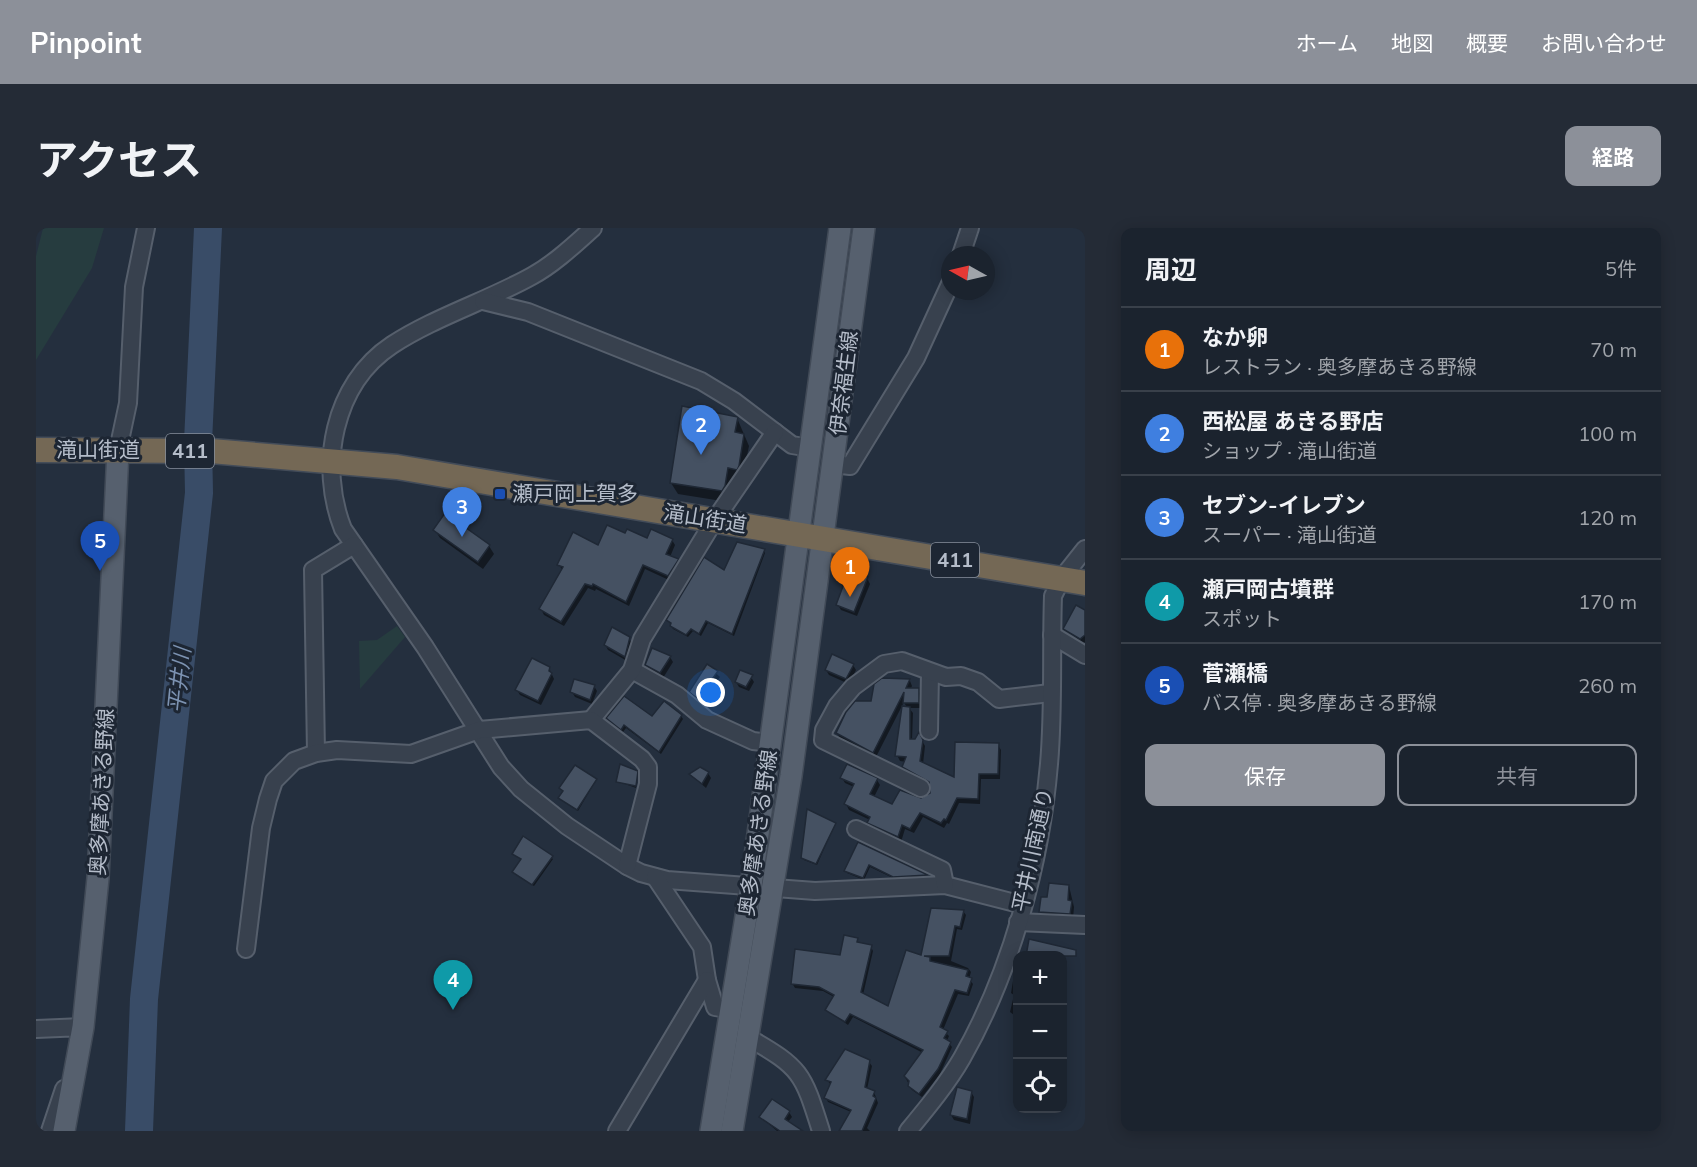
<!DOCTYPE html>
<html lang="ja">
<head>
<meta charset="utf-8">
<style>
  :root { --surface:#1b232e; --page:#242b36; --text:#f1f3f6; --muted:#a0a4aa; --line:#39404a; --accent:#8c9099 }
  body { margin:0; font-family:Mulish,"Noto Sans JP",sans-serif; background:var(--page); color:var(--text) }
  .controls { position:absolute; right:18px; bottom:18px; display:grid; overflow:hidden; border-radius:12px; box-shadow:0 3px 15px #0003 }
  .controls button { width:54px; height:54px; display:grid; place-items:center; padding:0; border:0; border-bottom:2px solid var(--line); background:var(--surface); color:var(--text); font:30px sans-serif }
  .compass { position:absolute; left:905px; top:18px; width:54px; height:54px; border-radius:50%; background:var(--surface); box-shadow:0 3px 15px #0003; rotate:278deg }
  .you { position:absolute; left:675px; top:465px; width:21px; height:21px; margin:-15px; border:4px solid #fff; border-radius:50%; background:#1a73e8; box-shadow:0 0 0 9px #1a73e833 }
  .badge { display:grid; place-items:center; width:39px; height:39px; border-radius:50%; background:var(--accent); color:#fff; font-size:20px; font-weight:700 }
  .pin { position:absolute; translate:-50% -50px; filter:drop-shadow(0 2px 3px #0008) }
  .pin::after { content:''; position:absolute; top:32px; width:21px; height:18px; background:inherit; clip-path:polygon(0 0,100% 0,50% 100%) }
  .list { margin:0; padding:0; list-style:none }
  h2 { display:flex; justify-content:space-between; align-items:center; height:78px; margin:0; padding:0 24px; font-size:26px }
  h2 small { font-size:20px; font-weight:400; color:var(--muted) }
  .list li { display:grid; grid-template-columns:39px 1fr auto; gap:18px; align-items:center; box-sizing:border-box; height:84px; padding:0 24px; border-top:2px solid var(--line) }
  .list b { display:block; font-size:22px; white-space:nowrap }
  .list p { margin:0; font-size:20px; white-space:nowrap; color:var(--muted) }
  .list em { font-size:20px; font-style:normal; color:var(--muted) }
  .actions { display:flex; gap:12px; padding:18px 24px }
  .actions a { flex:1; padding:14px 0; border:2px solid var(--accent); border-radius:12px; text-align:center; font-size:21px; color:var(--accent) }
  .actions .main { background:var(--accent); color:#fff }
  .icon { flex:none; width:33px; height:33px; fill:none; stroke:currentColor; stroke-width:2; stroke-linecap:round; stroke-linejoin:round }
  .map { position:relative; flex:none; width:1049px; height:903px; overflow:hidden; border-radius:12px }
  header { display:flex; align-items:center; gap:36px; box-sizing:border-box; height:84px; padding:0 30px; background:var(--accent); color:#fff }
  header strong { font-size:28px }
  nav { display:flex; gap:33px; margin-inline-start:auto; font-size:21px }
  .intro { display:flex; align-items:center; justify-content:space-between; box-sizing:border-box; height:144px; padding:0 36px }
  h1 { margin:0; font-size:42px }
  .button { padding:15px 27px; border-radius:12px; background:var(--accent); color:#fff; font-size:21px; font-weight:700 }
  main { display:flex; gap:36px; padding:0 36px }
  aside { flex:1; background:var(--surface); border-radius:12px; box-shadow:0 3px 15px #0003 }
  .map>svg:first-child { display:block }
  .green { fill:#263c3f }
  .shadow { fill:#0007 }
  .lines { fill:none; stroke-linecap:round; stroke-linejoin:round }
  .river { stroke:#394c67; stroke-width:28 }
  .building { fill:#455162; stroke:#1f2835; stroke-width:1.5 }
  .minor-casing { stroke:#565f6c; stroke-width:20 }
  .major-casing { stroke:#414a57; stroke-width:24 }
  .highway-casing { stroke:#434c59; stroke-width:27 }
  .minor { stroke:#38414e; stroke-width:16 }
  .major { stroke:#56606e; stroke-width:21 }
  .highway { stroke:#746855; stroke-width:24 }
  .transit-dot { fill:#1a4fb4; stroke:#1d2633; stroke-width:2 }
  .labels { text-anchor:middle; stroke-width:6; stroke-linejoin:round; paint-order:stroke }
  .shield { fill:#1d2633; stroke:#878f9c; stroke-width:1.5 }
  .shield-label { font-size:20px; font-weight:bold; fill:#b4bcc9 }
  .street-label { font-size:21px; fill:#b4bcc9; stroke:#1d2633 }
  .poi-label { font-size:21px; fill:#b4bcc9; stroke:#1d2633; text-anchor:start }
  .water-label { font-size:22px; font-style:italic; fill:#7c92b1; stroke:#1d2633 }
</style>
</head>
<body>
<header>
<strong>Pinpoint</strong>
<nav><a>ホーム</a><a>地図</a><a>概要</a><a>お問い合わせ</a></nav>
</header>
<div class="intro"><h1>アクセス</h1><a class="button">経路</a></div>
<main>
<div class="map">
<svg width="1049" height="903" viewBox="0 0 1049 903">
  <rect width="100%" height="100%" fill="#242f3e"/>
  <!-- green -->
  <g class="green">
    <polygon points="7,0 68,0 56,40 0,132 0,28"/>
    <polygon points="361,398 369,409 324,461 323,413 341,412"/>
  </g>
  <!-- shadow -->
  <g class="shadow">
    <polygon points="701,190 713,218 706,252 692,274 642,266 635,255"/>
    <polygon points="399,302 453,318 458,326 447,341 404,310"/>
    <polygon points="590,307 612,312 636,312 639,317 634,329 642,332 644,337 635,353 609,341 593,378 560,361 559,363 552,360 528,398 508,387 505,381 526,342 523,336"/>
    <polygon points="728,322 729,325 698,408 672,395 665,408 657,403 652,409 637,401 632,392 689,344"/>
    <polygon points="831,350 834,356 821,388 805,382 802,377"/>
    <polygon points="1049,384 1049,414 1047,416 1029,400"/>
    <polygon points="576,401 590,407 596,415 591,433 572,422 569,416"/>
    <polygon points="634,429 637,434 627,450 613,442 610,437"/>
    <polygon points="817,437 820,442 813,456 793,447 790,442"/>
    <polygon points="672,438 684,449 665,475 655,464"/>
    <polygon points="513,440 518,451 505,477 484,467 481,462"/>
    <polygon points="715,449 718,454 713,463 703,459 700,454"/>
    <polygon points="847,452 874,453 876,458 874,462 882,462 885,467 885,480 873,480 877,485 876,512 880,513 883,507 889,518 887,536 920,551 962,517 965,522 964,551 945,551 944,576 923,575 913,596 911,595 908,600 887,589 878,605 869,601 865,614 836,600 834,592 813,582 810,576 818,559 809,555 806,550 841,552 844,557 838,569 857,578 885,572 896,565 895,556 870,544 867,539 870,534 864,533 861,527 871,480 868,474 840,529 804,510 801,505 836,474"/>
    <polygon points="558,458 561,463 556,476 539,469 536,464"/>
    <polygon points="645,488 647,491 625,526 590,500 587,504 572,490"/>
    <polygon points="600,544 600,560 581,553"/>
    <polygon points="672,545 675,550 670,560 655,547"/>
    <polygon points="560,552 542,583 525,572"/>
    <polygon points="799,596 781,637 768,632 767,629"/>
    <polygon points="488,610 517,631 498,658 479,646 486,632 478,626"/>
    <polygon points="823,616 891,648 892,649 859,651 834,639 828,652 811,645"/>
    <polygon points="1033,658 1038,679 1037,691 1008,689 1005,684 1012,671"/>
    <polygon points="927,683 930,687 926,702 921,701 915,733 932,740 935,744 933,751 937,756 933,768 922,766 907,802 913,808 911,813 916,819 904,846 886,869 876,862 869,849 887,825 817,789 812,797 791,782 798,769 787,763 759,760 756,755 805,729 809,709 835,719 837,723 827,767 853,781 886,729"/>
    <polygon points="977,753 981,754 981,797 977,794 978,787 974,784 978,767 975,765"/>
    <polygon points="833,834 836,838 831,861 838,864 842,875 831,900 834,903 805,903 815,884 792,874 790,870 795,857 791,852"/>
    <polygon points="935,864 938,869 934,896 918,892 915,887"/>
    <polygon points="753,884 756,889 751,895 764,903 741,903 725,889"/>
  </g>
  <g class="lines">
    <!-- river -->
    <polyline class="river" points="103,903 108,771 163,265 162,214 172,0"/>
  </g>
  <!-- building -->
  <g class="building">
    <polygon points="646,178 702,189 699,204 708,206 703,238 701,242 692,240 689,258 686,263 634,255"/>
    <polygon points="409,285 454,317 442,334 397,302"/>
    <polygon points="571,297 589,305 591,301 611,310 615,301 637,311 630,326 643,331 632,348 607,337 590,374 557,356 556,358 549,356 525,394 503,381 527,339 521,337 537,304 562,317"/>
    <polygon points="701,314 729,321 696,406 670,393 663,406 655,401 650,407 634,398 635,395 630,392 668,329 688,342"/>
    <polygon points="813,342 832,349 818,384 800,377"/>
    <polygon points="1040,377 1049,382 1049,407 1044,411 1027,401"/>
    <polygon points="576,399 594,409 589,429 568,417"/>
    <polygon points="616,420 635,428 624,445 609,437"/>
    <polygon points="796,426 818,436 810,451 789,442"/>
    <polygon points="496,430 514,439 513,443 516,445 502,473 479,462"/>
    <polygon points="671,436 682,443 662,471 653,464"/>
    <polygon points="704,442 717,447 710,459 699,454"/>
    <polygon points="846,450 874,451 870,460 883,460 883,475 867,475 868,464 837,525 800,505 810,484 819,473 835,473 838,456"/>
    <polygon points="538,451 559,457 554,472 534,464"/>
    <polygon points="588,468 616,488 628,473 646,487 623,524 588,497 585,502 570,490"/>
    <polygon points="866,478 874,479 874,511 879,511 883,504 887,512 884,533 918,549 919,514 963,515 962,546 943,546 942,571 921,570 910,592 908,591 905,595 884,585 874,601 866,597 862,609 831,595 834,589 808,576 818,556 804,550 811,536 842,550 834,566 856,576 864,562 885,570 894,565 893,554 866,539 870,529 859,528"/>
    <polygon points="584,536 602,543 600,558 580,554"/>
    <polygon points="539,537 561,551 541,582 522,570 527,563 523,560"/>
    <polygon points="664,539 673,544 666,556 653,546"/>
    <polygon points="771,581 800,595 780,636 765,630"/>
    <polygon points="487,608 517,628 496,657 476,644 485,631 476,626"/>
    <polygon points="822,614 892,647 857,649 833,637 827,650 808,643"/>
    <polygon points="1013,655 1033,657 1032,672 1036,673 1034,686 1003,684 1005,669 1011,669"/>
    <polygon points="895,680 928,682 924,699 919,698 913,728 888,728 894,729 894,733 932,742 930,748 936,750 931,765 919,762 904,799 912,803 908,810 915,814 902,841 883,866 872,858 873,853 868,848 887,822 814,786 809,794 789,782 798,767 783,759 755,756 759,721 804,727 808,707 822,710 821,714 836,717 825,764 852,778 870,722 885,727"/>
    <polygon points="993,711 1040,722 1040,728 990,728"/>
    <polygon points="809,821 834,832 829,859 839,863 837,868 840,870 826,903 803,903 815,882 788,870 795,854 789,852"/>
    <polygon points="921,859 936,863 931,891 914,887"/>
    <polygon points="736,871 754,883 749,891 767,903 744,903 723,889"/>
  </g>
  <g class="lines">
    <!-- minor casing -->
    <g class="minor-casing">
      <g id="minor">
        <path d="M557,0c-19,17 -39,36 -61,48 -45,25 -97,41 -140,69 -59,39 -74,121 -49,184l82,118 76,120 20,22 46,37 60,40 14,7 26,7 148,11 130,-6 78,20"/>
        <polyline points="925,27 934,0"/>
        <polyline points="447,73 492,84 665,153 698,173 756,217 774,220"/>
        <polyline points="82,222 92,175 98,59 110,0"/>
        <polyline points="797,236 814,238 880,130 914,56"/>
        <polyline points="1016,407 1049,427"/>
        <polyline points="596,442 641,467 671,492 717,513 735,515"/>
        <polyline points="555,492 596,442 606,411 678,293 739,204"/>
        <polyline points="893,503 894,444"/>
        <polyline points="280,525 277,342 318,317"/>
        <polyline points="885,560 787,512 788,502 801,478 817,459 848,436 866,433 910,449 925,448 942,454 963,471 1014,465"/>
        <polyline points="820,601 906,642 909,657"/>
        <polyline points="619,649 666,719 671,752 679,779 697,782"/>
        <polyline points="982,694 1049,697"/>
        <polyline points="210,721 225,600 232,571 238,553 258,533 280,525 301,522 375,526 443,502 555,492 606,531 612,539 612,556 591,638"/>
        <polyline points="0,801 47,799 43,810"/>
        <path d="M713,810c53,30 54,36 72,93"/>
        <polyline points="14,903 28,861"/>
        <polyline points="581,903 671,752"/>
        <path d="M872,903c19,-23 39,-47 54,-73 49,-86 79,-196 87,-294 5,-55 2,-112 4,-168l9,-18 23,-29"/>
      </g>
    </g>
    <!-- major casing -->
    <g class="major-casing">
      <g id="major">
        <polyline points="28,903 47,799 62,650 82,222"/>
        <polyline points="675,903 715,658 804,0"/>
        <polyline points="696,903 755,548 828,0"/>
      </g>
    </g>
    <!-- highway casing -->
    <g class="highway-casing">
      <polyline id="highway" points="0,222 175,223 361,239 1049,355"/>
    </g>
    <!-- minor -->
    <use href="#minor" class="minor"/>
    <!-- major -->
    <use href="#major" class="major"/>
    <!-- highway -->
    <use href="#highway" class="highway"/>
  </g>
  <!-- markers -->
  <rect class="transit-dot" x="458" y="260" width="12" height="12" rx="3"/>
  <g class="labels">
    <!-- shield labels -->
    <g class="shield">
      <rect x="130" y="206" width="48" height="34" rx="4.5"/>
      <rect x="895" y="315" width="48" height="34" rx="4.5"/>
    </g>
    <g class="shield-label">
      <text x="154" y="230">411</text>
      <text x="919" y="339">411</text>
    </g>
    <!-- street labels -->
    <g class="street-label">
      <text transform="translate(808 155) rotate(-83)" y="7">伊奈福生線</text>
      <text x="62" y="229">滝山街道</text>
      <text transform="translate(669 291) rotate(9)" y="7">滝山街道</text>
      <text transform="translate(66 564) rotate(-87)" y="7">奥多摩あきる野線</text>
      <text transform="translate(722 605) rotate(-82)" y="7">奥多摩あきる野線</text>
      <text transform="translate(997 622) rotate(-78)" y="7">平井川南通り</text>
    </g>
    <!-- poi labels -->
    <g class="poi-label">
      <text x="476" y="273">瀬戸岡上賀多</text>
    </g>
    <!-- water labels -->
    <g class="water-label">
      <text transform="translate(143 452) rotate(-84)" y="8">平井川</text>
    </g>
  </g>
</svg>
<div class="controls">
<button>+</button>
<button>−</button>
<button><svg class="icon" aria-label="locate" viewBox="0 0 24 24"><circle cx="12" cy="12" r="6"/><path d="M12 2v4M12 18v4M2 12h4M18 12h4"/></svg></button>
</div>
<svg class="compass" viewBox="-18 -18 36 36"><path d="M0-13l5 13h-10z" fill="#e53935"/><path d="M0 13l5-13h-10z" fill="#a0a4aa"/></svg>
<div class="you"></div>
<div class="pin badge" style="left:814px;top:369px;background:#e8710a">1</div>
<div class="pin badge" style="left:665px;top:227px;background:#3f7fe0">2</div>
<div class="pin badge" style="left:426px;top:309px;background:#3f7fe0">3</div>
<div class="pin badge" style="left:417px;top:782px;background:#0f9aa8">4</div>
<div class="pin badge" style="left:64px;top:343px;background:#1a4fb4">5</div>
</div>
<aside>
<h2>周辺<small>5件</small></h2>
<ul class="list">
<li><span class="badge" style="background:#e8710a">1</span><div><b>なか卵</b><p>レストラン · 奥多摩あきる野線</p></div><em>70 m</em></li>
<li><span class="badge" style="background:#3f7fe0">2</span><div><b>西松屋 あきる野店</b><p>ショップ · 滝山街道</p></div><em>100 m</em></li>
<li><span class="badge" style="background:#3f7fe0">3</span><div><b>セブン-イレブン</b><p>スーパー · 滝山街道</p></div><em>120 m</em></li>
<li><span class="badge" style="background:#0f9aa8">4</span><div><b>瀬戸岡古墳群</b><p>スポット</p></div><em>170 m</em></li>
<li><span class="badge" style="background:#1a4fb4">5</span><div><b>菅瀬橋</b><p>バス停 · 奥多摩あきる野線</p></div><em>260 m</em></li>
</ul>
<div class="actions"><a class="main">保存</a><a>共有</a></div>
</aside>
</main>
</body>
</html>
